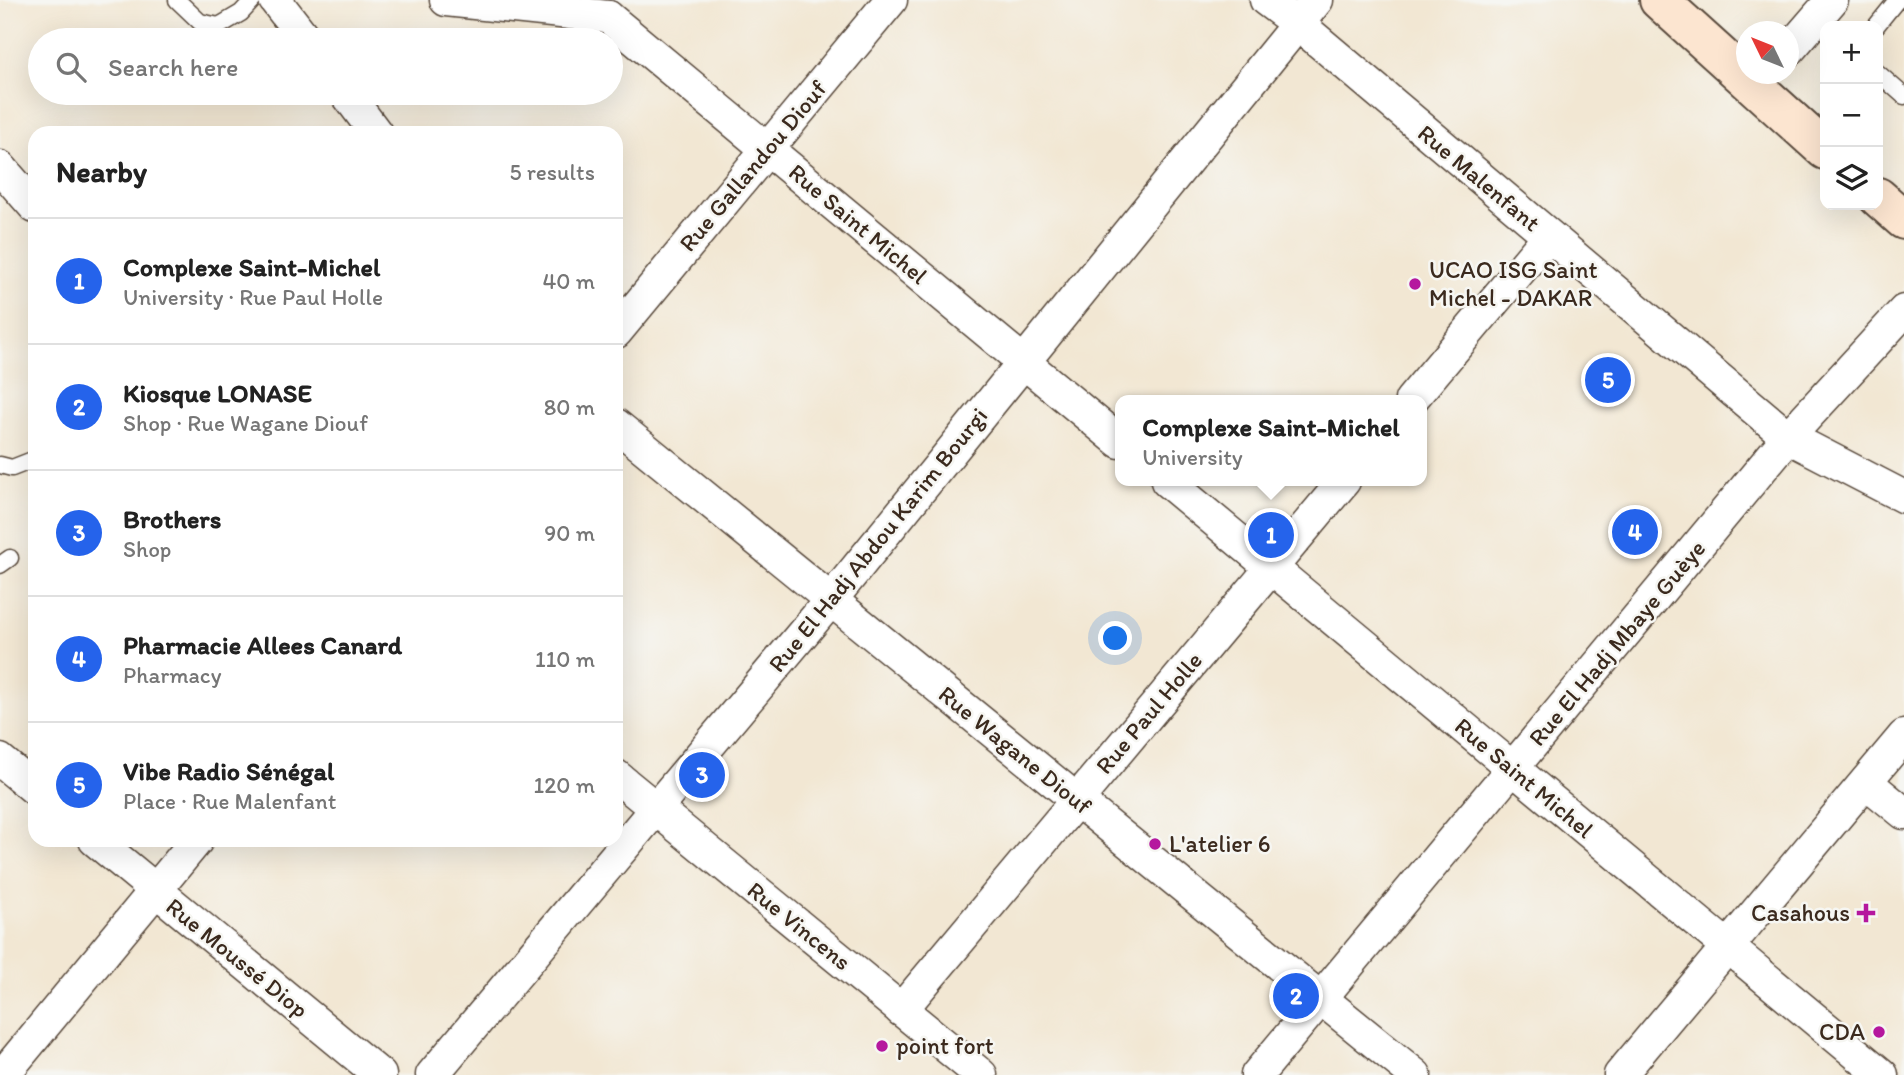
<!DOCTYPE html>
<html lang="en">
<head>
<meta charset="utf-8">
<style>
  :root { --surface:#fff; --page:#f6f6f6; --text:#222; --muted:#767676; --line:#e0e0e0; --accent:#2563eb }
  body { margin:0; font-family:Itim,sans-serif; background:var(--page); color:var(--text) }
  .controls { position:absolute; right:21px; top:21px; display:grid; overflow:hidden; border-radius:14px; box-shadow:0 7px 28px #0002 }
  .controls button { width:63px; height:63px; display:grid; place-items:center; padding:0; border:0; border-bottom:2px solid var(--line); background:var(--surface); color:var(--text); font:35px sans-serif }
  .compass { position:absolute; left:1736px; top:21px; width:63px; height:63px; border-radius:50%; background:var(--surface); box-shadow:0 7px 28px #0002; rotate:313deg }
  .you { position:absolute; left:1116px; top:639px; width:24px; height:24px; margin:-18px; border:5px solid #fff; border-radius:50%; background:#1a73e8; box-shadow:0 0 0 10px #1a73e833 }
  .badge { display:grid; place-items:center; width:46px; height:46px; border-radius:50%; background:var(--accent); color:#fff; font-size:23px; font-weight:700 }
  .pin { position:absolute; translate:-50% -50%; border:4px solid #fff; box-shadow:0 2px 7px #0006 }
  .popup { position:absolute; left:1115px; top:395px; width:312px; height:91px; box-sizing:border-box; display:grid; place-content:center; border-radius:14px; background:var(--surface); filter:drop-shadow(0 2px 5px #0005); font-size:23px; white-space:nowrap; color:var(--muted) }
  .popup b { font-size:26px; color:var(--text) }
  .popup::after { content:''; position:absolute; left:50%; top:100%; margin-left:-14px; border:14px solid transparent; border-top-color:var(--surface) }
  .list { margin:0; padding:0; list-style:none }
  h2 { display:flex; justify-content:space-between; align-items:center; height:91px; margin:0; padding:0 28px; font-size:30px }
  h2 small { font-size:23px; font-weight:400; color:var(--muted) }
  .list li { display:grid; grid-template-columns:46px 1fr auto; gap:21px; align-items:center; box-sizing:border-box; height:126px; padding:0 28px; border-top:2px solid var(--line) }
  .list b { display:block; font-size:26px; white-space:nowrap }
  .list p { margin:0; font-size:23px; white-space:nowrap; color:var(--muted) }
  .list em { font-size:23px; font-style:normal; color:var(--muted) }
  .icon { flex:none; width:38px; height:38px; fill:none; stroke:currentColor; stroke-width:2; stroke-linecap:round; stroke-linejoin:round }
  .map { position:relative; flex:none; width:1904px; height:1075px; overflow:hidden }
  .search { position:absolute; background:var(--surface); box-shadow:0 7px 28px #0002; left:28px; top:28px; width:595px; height:77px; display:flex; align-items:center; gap:18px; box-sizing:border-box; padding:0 24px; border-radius:38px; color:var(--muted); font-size:26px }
  .panel { position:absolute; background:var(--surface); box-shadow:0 7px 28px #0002; left:28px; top:126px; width:595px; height:721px; border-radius:21px }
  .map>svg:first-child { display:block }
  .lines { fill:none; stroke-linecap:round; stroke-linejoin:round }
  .lane-casing { stroke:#564639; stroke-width:19 }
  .street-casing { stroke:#564639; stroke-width:35 }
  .secondary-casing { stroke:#564639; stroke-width:42 }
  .lane { stroke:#fff; stroke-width:16 }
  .street { stroke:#fff; stroke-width:32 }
  .secondary { stroke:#fce5d0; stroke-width:38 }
  .poi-dot { fill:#b5179e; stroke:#f6f6f2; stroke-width:2.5 }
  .labels { text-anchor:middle; stroke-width:5; stroke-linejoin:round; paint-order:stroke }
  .street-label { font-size:24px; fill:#3b2a1e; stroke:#f6f6f2 }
  .poi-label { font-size:24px; fill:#3b2a1e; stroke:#f6f6f2; text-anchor:start }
</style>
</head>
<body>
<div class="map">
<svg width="1904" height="1075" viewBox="0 0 1904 1075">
  <rect width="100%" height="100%" fill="#f6f6f2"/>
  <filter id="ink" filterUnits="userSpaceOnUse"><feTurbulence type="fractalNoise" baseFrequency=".0143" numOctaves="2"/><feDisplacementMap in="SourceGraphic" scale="14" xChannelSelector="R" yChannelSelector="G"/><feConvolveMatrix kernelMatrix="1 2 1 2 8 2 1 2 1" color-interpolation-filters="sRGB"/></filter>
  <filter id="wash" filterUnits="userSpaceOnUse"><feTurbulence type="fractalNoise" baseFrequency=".00686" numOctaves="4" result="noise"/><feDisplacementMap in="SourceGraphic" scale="28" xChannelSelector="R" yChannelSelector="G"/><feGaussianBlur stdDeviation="1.57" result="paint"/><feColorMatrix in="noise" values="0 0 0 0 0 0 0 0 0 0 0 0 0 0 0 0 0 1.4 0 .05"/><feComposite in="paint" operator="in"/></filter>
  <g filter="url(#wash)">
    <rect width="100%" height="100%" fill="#f2e7d3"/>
  </g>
  <g filter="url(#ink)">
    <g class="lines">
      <!-- lane casing -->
      <g class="lane-casing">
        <g id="lane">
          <polyline points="177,0 200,22 219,26 241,13 253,0"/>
          <polyline points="1876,26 1897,0"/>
          <polyline points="1878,73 1904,96"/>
          <polyline points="0,465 12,468 35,459"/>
          <polyline points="0,565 10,558"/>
        </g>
      </g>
      <!-- street casing -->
      <g class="street-casing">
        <g id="street">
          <polyline points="275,0 306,40"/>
          <polyline points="446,0 608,17"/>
          <polyline points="1266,0 1297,23 1788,437 1904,497"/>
          <polyline points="608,17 1120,442"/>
          <polyline points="1788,51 1832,0"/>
          <polyline points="346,93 376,133"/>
          <polyline points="0,167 35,207"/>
          <polyline points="616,332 891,0"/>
          <polyline points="1411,400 1548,237"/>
          <polyline points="616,425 1415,1075"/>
          <polyline points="1167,481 1882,1075"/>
          <polyline points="0,760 35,789"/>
          <polyline points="616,776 981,1075"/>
          <polyline points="1866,782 1904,813"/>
          <polyline points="95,840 380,1075"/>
          <polyline points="901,1010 1344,481"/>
          <polyline points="3,1075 197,840"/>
          <polyline points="432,1075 830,601 1317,0"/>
          <polyline points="1257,1075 1788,437 1904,311"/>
          <polyline points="1620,1075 1904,736"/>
        </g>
      </g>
      <!-- secondary casing -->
      <g class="secondary-casing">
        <g id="secondary">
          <polyline points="1659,0 1825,150"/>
          <polyline points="1878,197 1904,220"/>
        </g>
      </g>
      <!-- lane -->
      <use href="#lane" class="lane"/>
      <!-- street -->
      <use href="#street" class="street"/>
      <!-- secondary -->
      <use href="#secondary" class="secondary"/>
    </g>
  </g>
  <!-- markers -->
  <g class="poi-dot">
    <circle cx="1415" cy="284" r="7"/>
    <circle cx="1155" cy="844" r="7"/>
    <path d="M1862.5 902.5h7v7h7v7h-7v7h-7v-7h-7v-7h7z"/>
    <circle cx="1879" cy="1032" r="7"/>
    <circle cx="882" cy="1046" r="7"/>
  </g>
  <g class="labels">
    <!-- street labels -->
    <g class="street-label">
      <text transform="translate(753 166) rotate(-50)" y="8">Rue Gallandou Diouf</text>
      <text transform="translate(1479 178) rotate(40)" y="8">Rue Malenfant</text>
      <text transform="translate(858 224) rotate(40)" y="8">Rue Saint Michel</text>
      <text transform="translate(878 540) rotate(-51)" y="8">Rue El Hadj Abdou Karim Bourgi</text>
      <text transform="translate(1617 643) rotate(-50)" y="8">Rue El Hadj Mbaye Guèye</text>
      <text transform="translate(1149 713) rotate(-50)" y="8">Rue Paul Holle</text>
      <text transform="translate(1015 750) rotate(39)" y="8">Rue Wagane Diouf</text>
      <text transform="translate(1524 778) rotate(40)" y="8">Rue Saint Michel</text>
      <text transform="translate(799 926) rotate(39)" y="8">Rue Vincens</text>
      <text transform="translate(237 958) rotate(39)" y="8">Rue Moussé Diop</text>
    </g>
    <!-- poi labels -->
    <g class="poi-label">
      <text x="1429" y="278">UCAO ISG Saint<tspan x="1429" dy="28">Michel - DAKAR</tspan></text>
      <text x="1169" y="852">L'atelier 6</text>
      <text x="1850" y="921" text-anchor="end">Casahous</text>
      <text x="1865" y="1040" text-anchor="end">CDA</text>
      <text x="896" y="1054">point fort</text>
    </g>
  </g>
</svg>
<div class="controls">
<button>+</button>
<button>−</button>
<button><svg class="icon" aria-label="layers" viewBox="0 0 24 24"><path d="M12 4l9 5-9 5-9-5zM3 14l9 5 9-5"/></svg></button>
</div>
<svg class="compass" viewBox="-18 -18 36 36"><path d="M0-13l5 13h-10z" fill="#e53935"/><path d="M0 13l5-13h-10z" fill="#767676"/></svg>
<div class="you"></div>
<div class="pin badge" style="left:1271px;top:535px">1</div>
<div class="popup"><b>Complexe Saint-Michel</b>University</div>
<div class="pin badge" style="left:1296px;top:996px">2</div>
<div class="pin badge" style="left:702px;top:775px">3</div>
<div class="pin badge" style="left:1635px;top:532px">4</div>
<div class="pin badge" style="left:1608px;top:380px">5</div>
<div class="search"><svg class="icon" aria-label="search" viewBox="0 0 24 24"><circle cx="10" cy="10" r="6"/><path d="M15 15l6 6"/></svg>Search here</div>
<section class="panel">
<h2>Nearby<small>5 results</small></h2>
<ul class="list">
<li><span class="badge">1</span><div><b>Complexe Saint-Michel</b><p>University · Rue Paul Holle</p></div><em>40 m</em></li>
<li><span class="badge">2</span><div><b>Kiosque LONASE</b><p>Shop · Rue Wagane Diouf</p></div><em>80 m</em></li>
<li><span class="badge">3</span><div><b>Brothers</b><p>Shop</p></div><em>90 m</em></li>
<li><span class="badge">4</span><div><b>Pharmacie Allees Canard</b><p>Pharmacy</p></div><em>110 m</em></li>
<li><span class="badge">5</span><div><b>Vibe Radio Sénégal</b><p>Place · Rue Malenfant</p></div><em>120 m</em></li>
</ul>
</section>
</div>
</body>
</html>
